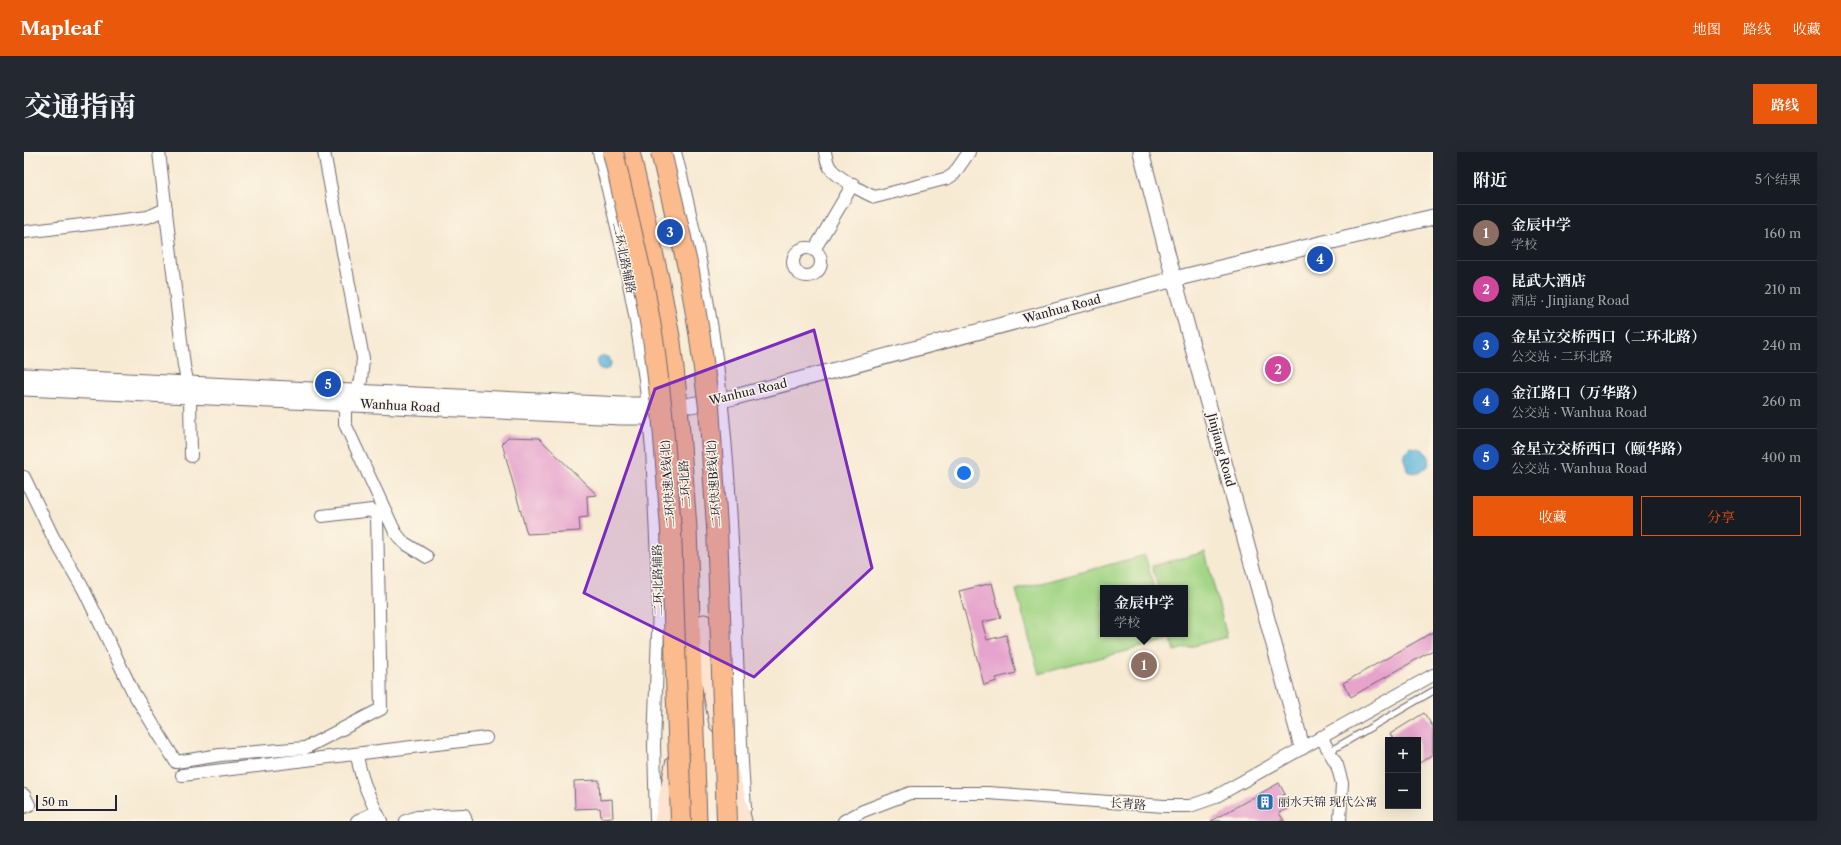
<!DOCTYPE html>
<html lang="zh">
<head>
<meta charset="utf-8">
<style>
  :root { --surface:#171b24; --page:#242831; --text:#f1f3f6; --muted:#9ea1a6; --line:#363941; --accent:#ea580c }
  body { margin:0; font-family:"Libre Caslon Text","Noto Serif SC",serif; background:var(--page); color:var(--text) }
  .controls { position:absolute; right:12px; bottom:12px; display:grid; overflow:hidden; border-radius:0px; box-shadow:0 4px 16px #0002 }
  .controls button { width:36px; height:36px; display:grid; place-items:center; padding:0; border:0; border-bottom:1px solid var(--line); background:var(--surface); color:var(--text); font:20px sans-serif }
  .scale { position:absolute; left:12px; bottom:10px; width:81px; box-sizing:border-box; padding-left:4px; border:2px solid #22223b; border-top:0; font-size:11px; line-height:14px; white-space:nowrap; color:#22223b; -webkit-text-stroke:3px #fcf5e5; paint-order:stroke }
  .you { position:absolute; left:940px; top:321px; width:14px; height:14px; margin:-10px; border:3px solid #fff; border-radius:50%; background:#1a73e8; box-shadow:0 0 0 6px #1a73e833 }
  .badge { display:grid; place-items:center; width:26px; height:26px; border-radius:50%; background:var(--accent); color:#fff; font-size:13px; font-weight:700 }
  .pin { position:absolute; translate:-50% -50%; border:2px solid #fff; box-shadow:0 1px 4px #0006 }
  .popup { position:absolute; left:1076px; top:433px; width:88px; height:52px; box-sizing:border-box; display:grid; place-content:center; border-radius:0px; background:var(--surface); filter:drop-shadow(0 1px 3px #0005); font-size:13px; white-space:nowrap; color:var(--muted) }
  .popup b { font-size:15px; color:var(--text) }
  .popup::after { content:''; position:absolute; left:50%; top:100%; margin-left:-8px; border:8px solid transparent; border-top-color:var(--surface) }
  .list { margin:0; padding:0; list-style:none }
  h2 { display:flex; justify-content:space-between; align-items:center; height:52px; margin:0; padding:0 16px; font-size:17px }
  h2 small { font-size:13px; font-weight:400; color:var(--muted) }
  .list li { display:grid; grid-template-columns:26px 1fr auto; gap:12px; align-items:center; box-sizing:border-box; height:56px; padding:0 16px; border-top:1px solid var(--line) }
  .list b { display:block; font-size:15px; white-space:nowrap }
  .list p { margin:0; font-size:13px; white-space:nowrap; color:var(--muted) }
  .list em { font-size:13px; font-style:normal; color:var(--muted) }
  .actions { display:flex; gap:8px; padding:12px 16px }
  .actions a { flex:1; padding:9px 0; border:1px solid var(--accent); border-radius:0px; text-align:center; font-size:14px; color:var(--accent) }
  .actions .main { background:var(--accent); color:#fff }
  .map { position:relative; flex:none; width:1409px; height:669px; overflow:hidden; border-radius:0px }
  header { display:flex; align-items:center; gap:24px; box-sizing:border-box; height:56px; padding:0 20px; background:var(--accent); color:#fff }
  header strong { font-size:19px }
  nav { display:flex; gap:22px; margin-inline-start:auto; font-size:14px }
  .intro { display:flex; align-items:center; justify-content:space-between; box-sizing:border-box; height:96px; padding:0 24px }
  h1 { margin:0; font-size:28px }
  .button { padding:10px 18px; border-radius:0px; background:var(--accent); color:#fff; font-size:14px; font-weight:700 }
  main { display:flex; gap:24px; padding:0 24px }
  aside { flex:1; background:var(--surface); border-radius:0px; box-shadow:0 4px 16px #0002 }
  .map>svg:first-child { display:block }
  .green { fill:#a2d585; stroke:#627c60 }
  .water { fill:#5eb5db; stroke:#406c8b }
  .building { fill:#e6a4cd }
  .lines { fill:none; stroke-linecap:round; stroke-linejoin:round }
  .service-casing { stroke:#6d6870; stroke-width:8 }
  .minor-casing { stroke:#6d6870; stroke-width:14 }
  .tertiary-casing { stroke:#6d6870; stroke-width:17 }
  .secondary-casing { stroke:#6d6870; stroke-width:19 }
  .primary-casing { stroke:#6d6870; stroke-width:21 }
  .service { stroke:#fff; stroke-width:6 }
  .minor { stroke:#fff; stroke-width:12 }
  .tertiary { stroke:#fff; stroke-width:15 }
  .secondary { stroke:#fde4d1; stroke-width:17 }
  .primary { stroke:#fbbb8c; stroke-width:19 }
  .trunk-bridge-casing { stroke:#6d6870; stroke-width:22; stroke-linecap:butt }
  .trunk-bridge { stroke:#fbbb8c; stroke-width:20 }
  .marked { fill:#7b2cbf; fill-opacity:0.2; stroke:#7b2cbf; stroke-width:3; stroke-linejoin:round }
  .labels { text-anchor:middle; stroke-width:3; stroke-linejoin:round; paint-order:stroke }
  .street-label { font-size:12px; fill:#22223b; stroke:#fcf5e5 }
  .poi-label { font-size:12px; fill:#22223b; stroke:#fcf5e5; text-anchor:start }
</style>
</head>
<body>
<header>
<strong>Mapleaf</strong>
<nav><a>地图</a><a>路线</a><a>收藏</a></nav>
</header>
<div class="intro"><h1>交通指南</h1><a class="button">路线</a></div>
<main>
<div class="map">
<svg width="1409" height="669" viewBox="0 0 1409 669">
  <rect width="100%" height="100%" fill="#fcf5e5"/>
  <filter id="ink" filterUnits="userSpaceOnUse"><feTurbulence type="fractalNoise" baseFrequency=".025" numOctaves="2"/><feDisplacementMap in="SourceGraphic" scale="8" xChannelSelector="R" yChannelSelector="G"/><feConvolveMatrix kernelMatrix="1 2 1 2 8 2 1 2 1" color-interpolation-filters="sRGB"/></filter>
  <filter id="wash" filterUnits="userSpaceOnUse"><feTurbulence type="fractalNoise" baseFrequency=".012" numOctaves="4" result="noise"/><feDisplacementMap in="SourceGraphic" scale="16" xChannelSelector="R" yChannelSelector="G"/><feGaussianBlur stdDeviation="0.9" result="paint"/><feColorMatrix in="noise" values="0 0 0 0 0 0 0 0 0 0 0 0 0 0 0 0 0 1.4 0 .05"/><feComposite in="paint" operator="in"/></filter>
  <g filter="url(#wash)">
    <rect width="100%" height="100%" fill="#f7ead3"/>
    <!-- green -->
    <g class="green">
      <polygon points="1181,400 1203,485 1150,499 1146,482 1161,482 1161,436 1134,436 1128,414"/>
      <polygon points="1121,403 1130,436 1079,436 1079,482 1143,482 1144,488 1015,522 992,438"/>
    </g>
    <!-- water -->
    <g class="water">
      <circle cx="580" cy="211" r="7"/>
      <path d="M1387,295c8,2 12,1 18,10l-1,9c-5,6 -14,9 -21,5 0,-10 -10,-16 4,-24z"/>
    </g>
    <g id="blocks">
      <!-- building -->
      <g class="building">
        <polygon points="484,285 515,286 573,343 563,344 564,365 555,366 556,379 503,382 478,291"/>
        <polygon points="968,431 977,466 958,470 963,488 982,483 992,521 972,526 973,529 960,533 935,439"/>
        <polygon points="1409,480 1409,498 1327,545 1319,531"/>
        <polygon points="1400,561 1409,575 1409,602 1394,612 1394,588 1370,588 1366,582"/>
        <polygon points="575,628 576,648 588,647 589,665 577,666 576,656 551,657 550,629"/>
        <polygon points="1255,631 1261,642 1258,644 1264,656 1255,661 1260,669 1187,669"/>
      </g>
    </g>
  </g>
  <g filter="url(#ink)">
    <use href="#blocks" fill-opacity="0" stroke="#6d6870" stroke-width="1"/>
    <g class="lines">
      <!-- service casing -->
      <g class="service-casing">
        <polyline id="service" points="1306,599 1409,539"/>
      </g>
      <!-- minor casing -->
      <g class="minor-casing">
        <g id="minor">
          <polyline points="135,0 160,214 164,233"/>
          <polyline points="300,0 339,206 337,229 331,239"/>
          <polyline points="575,0 599,100 611,163 621,227 628,297 635,453 630,593 632,669"/>
          <path d="M651,0c22,84 38,168 47,255 14,133 13,267 23,401"/>
          <path d="M801,0c1,6 2,13 7,18 7,8 32,23 43,27l73,-19 6,-4 15,-22"/>
          <polyline points="0,80 124,65 142,57"/>
          <circle cx="783" cy="110" r="14"/>
          <polyline points="790,98 829,32"/>
          <polyline points="166,245 167,304"/>
          <polyline points="323,251 321,260 321,272 371,380 379,390 403,405"/>
          <polyline points="0,325 29,385 60,438 109,540 152,610 196,603 281,596 357,557 353,365 348,358 298,364"/>
          <polyline points="1297,585 1313,613 1318,631 1316,669"/>
          <path d="M333,602c3,24 13,45 24,67"/>
          <polyline points="158,623 462,586"/>
          <polyline points="0,643 5,653 0,655"/>
          <polyline points="333,669 352,660"/>
          <polyline points="382,669 393,665 440,663 442,669"/>
          <polyline points="820,669 839,659 886,641 964,641 1140,654 1166,654 1189,646 1409,523"/>
        </g>
      </g>
      <!-- tertiary casing -->
      <g class="tertiary-casing">
        <g id="tertiary">
          <polyline points="1117,0 1150,127 1278,595"/>
          <polyline points="0,224 598,253 647,253"/>
          <polyline points="0,236 597,265 648,265"/>
          <polyline points="667,253 711,245 1150,127 1409,65"/>
        </g>
      </g>
      <!-- secondary casing -->
      <g class="secondary-casing">
        <g id="secondary">
          <polyline points="680,471 683,514 694,572"/>
          <polyline points="706,621 719,669"/>
          <polyline points="639,669 650,612"/>
        </g>
      </g>
      <!-- primary casing -->
      <g class="primary-casing">
        <polyline id="primary" points="606,0 635,126 647,190 654,253 663,376 673,669"/>
      </g>
      <!-- service -->
      <use href="#service" class="service"/>
      <!-- minor -->
      <use href="#minor" class="minor"/>
      <!-- tertiary -->
      <use href="#tertiary" class="tertiary"/>
      <!-- secondary -->
      <use href="#secondary" class="secondary"/>
      <!-- primary -->
      <use href="#primary" class="primary"/>
      <!-- trunk-bridge casing -->
      <g class="trunk-bridge-casing">
        <g id="trunk-bridge">
          <polyline points="589,0 619,129 630,193 638,260 647,377 657,669"/>
          <polyline points="637,0 665,120 676,186 685,255 693,375 703,669"/>
        </g>
      </g>
      <!-- trunk-bridge -->
      <use href="#trunk-bridge" class="trunk-bridge"/>
    </g>
  </g>
  <!-- marked area -->
  <path class="marked" d="M790,178l58,238 -118,109 -170,-84 71,-204z"/>
  <!-- icons -->
  <defs>
    <g id="building-square" transform="scale(0.9)"><rect x="-9" y="-9" width="18" height="18" rx="4" fill="#1f6fb2" stroke="#fcf5e5"/><path d="M-4-6H4V6H1V3H-1V6H-4ZM-2.5-4.3h1.7v1.8h-1.7ZM.8-4.3h1.7v1.8H.8ZM-2.5-1h1.7V.8h-1.7ZM.8-1h1.7V.8H.8Z" fill="#fff"/></g>
  </defs>
  <g fill-rule="evenodd">
    <use href="#building-square" x="1241" y="650"/>
  </g>
  <g class="labels">
    <!-- street labels -->
    <g class="street-label">
      <text transform="translate(600 106) rotate(78)" y="4">二环北路辅路</text>
      <text transform="translate(1038 157) rotate(-15)" y="4">Wanhua Road</text>
      <text transform="translate(724 240) rotate(-13)" y="4">Wanhua Road</text>
      <text transform="translate(376 254) rotate(3)" y="4">Wanhua Road</text>
      <text transform="translate(1197 298) rotate(75)" y="4">Jinjiang Road</text>
      <text transform="translate(644 332) rotate(-94)" y="4">二环快速A线(北)</text>
      <text transform="translate(661 332) rotate(-94)" y="4">二环北路</text>
      <text transform="translate(690 332) rotate(-94)" y="4">二环快速B线(北)</text>
      <text transform="translate(634 428) rotate(-91)" y="4">二环北路辅路</text>
      <text transform="translate(1104 652) rotate(4)" y="4">长青路</text>
    </g>
    <!-- poi labels -->
    <g class="poi-label">
      <text x="1254" y="654">丽水天锦 现代公寓</text>
    </g>
  </g>
</svg>
<div class="controls">
<button>+</button>
<button>−</button>
</div>
<div class="scale">50 m</div>
<div class="you"></div>
<div class="pin badge" style="left:1120px;top:513px;background:#8d6e63">1</div>
<div class="popup"><b>金辰中学</b>学校</div>
<div class="pin badge" style="left:1254px;top:217px;background:#d1479c">2</div>
<div class="pin badge" style="left:646px;top:80px;background:#1a4fb4">3</div>
<div class="pin badge" style="left:1296px;top:107px;background:#1a4fb4">4</div>
<div class="pin badge" style="left:304px;top:232px;background:#1a4fb4">5</div>
</div>
<aside>
<h2>附近<small>5个结果</small></h2>
<ul class="list">
<li><span class="badge" style="background:#8d6e63">1</span><div><b>金辰中学</b><p>学校</p></div><em>160 m</em></li>
<li><span class="badge" style="background:#d1479c">2</span><div><b>昆武大酒店</b><p>酒店 · Jinjiang Road</p></div><em>210 m</em></li>
<li><span class="badge" style="background:#1a4fb4">3</span><div><b>金星立交桥西口（二环北路）</b><p>公交站 · 二环北路</p></div><em>240 m</em></li>
<li><span class="badge" style="background:#1a4fb4">4</span><div><b>金江路口（万华路）</b><p>公交站 · Wanhua Road</p></div><em>260 m</em></li>
<li><span class="badge" style="background:#1a4fb4">5</span><div><b>金星立交桥西口（颐华路）</b><p>公交站 · Wanhua Road</p></div><em>400 m</em></li>
</ul>
<div class="actions"><a class="main">收藏</a><a>分享</a></div>
</aside>
</main>
</body>
</html>
